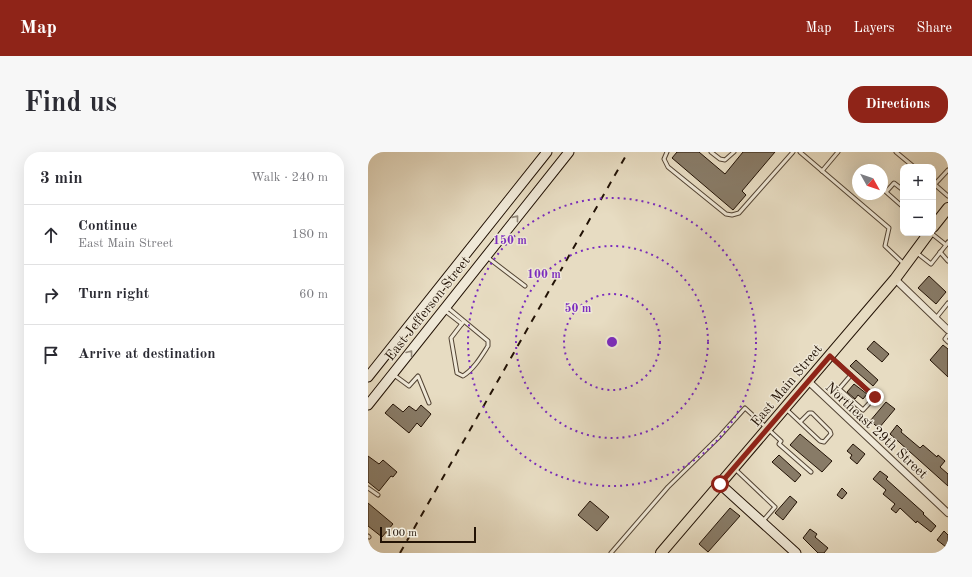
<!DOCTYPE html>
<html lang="en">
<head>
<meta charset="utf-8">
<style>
  :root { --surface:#fff; --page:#f7f7f7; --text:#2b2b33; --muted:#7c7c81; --line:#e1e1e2; --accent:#8f2418 }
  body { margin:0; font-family:"Old Standard TT",serif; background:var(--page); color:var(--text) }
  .controls { position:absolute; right:12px; top:12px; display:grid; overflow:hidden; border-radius:8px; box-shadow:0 4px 16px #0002 }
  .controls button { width:36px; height:36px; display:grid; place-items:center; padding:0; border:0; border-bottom:1px solid var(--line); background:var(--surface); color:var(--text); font:20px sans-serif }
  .compass { position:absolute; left:484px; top:12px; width:36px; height:36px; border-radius:50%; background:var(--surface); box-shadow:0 4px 16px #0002; rotate:130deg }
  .scale { position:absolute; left:12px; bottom:10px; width:96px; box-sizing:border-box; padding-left:4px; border:2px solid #221205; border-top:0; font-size:11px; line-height:14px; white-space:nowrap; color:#221205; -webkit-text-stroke:3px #efe8d7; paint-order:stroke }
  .stop { position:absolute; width:12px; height:12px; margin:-9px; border:3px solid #8f2418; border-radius:50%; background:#fff }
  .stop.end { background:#8f2418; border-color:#fff; box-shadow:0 1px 4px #0008 }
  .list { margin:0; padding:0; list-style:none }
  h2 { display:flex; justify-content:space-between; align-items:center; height:52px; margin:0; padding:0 16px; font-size:17px }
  h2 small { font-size:13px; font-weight:400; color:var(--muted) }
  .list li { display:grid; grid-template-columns:26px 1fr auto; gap:12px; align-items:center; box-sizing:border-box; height:60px; padding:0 16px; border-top:1px solid var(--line) }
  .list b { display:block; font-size:15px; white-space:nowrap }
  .list p { margin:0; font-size:13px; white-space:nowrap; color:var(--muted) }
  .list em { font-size:13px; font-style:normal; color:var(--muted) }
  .icon { flex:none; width:22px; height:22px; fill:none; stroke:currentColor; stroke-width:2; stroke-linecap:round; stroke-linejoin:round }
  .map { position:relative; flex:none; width:580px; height:401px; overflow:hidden; border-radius:16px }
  header { display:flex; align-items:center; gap:24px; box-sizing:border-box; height:56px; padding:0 20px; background:var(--accent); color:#fff }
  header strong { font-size:19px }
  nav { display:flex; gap:22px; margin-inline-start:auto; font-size:14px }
  .intro { display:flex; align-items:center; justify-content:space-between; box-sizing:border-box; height:96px; padding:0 24px }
  h1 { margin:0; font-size:28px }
  .button { padding:10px 18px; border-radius:16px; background:var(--accent); color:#fff; font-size:14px; font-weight:700 }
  main { display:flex; gap:24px; padding:0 24px }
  aside { flex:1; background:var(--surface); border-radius:16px; box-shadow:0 4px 16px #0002 }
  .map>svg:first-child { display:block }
  .building { fill:#887b67; stroke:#221205 }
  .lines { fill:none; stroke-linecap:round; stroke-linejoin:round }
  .lane-casing { stroke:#534434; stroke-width:5 }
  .street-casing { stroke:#534434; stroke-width:8 }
  .secondary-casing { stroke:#221205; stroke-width:11 }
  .primary-casing { stroke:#221205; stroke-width:12 }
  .lane { stroke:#efe8d7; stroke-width:3 }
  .street { stroke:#efe8d7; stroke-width:6 }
  .secondary { stroke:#efe8d7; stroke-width:9 }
  .primary { stroke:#e7dcc2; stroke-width:10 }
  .rail { stroke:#221205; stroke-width:2; stroke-dasharray:7 7; stroke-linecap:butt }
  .oneway { stroke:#938878 }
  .route { stroke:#8f2418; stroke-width:5 }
  .ring { fill:none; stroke:#7b2cbf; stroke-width:2; stroke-dasharray:2 4 }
  .labels { text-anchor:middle; stroke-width:3; stroke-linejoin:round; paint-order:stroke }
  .street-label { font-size:14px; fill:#221205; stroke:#efe8d7 }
  .centre { fill:#7b2cbf; stroke:#efe8d7; stroke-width:2 }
  .ring-label { font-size:12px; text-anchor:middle; font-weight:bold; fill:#7b2cbf; stroke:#efe8d7; stroke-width:3; stroke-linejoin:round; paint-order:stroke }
</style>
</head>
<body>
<header>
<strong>Map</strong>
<nav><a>Map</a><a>Layers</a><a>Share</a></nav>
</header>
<div class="intro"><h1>Find us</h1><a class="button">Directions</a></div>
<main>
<aside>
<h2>3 min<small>Walk · 240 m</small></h2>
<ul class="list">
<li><svg class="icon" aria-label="ahead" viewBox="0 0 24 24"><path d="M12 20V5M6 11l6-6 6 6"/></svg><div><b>Continue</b><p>East Main Street</p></div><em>180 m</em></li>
<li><svg class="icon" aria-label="right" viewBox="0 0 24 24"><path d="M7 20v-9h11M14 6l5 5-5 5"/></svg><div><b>Turn right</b></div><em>60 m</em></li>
<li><svg class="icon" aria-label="arrive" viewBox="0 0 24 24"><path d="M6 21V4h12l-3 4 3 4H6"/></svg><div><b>Arrive at destination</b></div></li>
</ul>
</aside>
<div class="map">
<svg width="580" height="401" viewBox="0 0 580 401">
  <rect width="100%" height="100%" fill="#e7dcc2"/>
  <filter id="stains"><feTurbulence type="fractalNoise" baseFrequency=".005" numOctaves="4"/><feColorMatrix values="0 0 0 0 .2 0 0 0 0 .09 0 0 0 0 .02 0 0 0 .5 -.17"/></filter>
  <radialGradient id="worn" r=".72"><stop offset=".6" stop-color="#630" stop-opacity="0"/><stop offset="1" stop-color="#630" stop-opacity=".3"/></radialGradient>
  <!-- building -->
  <g class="building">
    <polygon points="309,0 331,0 357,22 375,0 407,0 374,39 378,43 365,58 304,6"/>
    <polygon points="561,124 578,140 568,152 550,136"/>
    <polygon points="506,189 521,202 514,210 499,197"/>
    <polygon points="575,193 580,197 580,225 562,208"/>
    <polygon points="488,208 510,228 505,234 482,214"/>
    <polygon points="486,232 499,242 495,247 490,243 487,247 479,240"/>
    <polygon points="518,250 527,257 511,276 502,269"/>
    <polygon points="25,252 35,260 41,254 48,259 53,253 63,262 53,275 49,271 41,281 17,261"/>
    <polygon points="529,273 534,278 533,280 552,296 555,293 569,305 570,303 577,309 572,315 580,322 580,334 522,282"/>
    <polygon points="432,282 464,309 454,320 422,293"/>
    <polygon points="485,292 497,302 489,312 482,306 484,303 479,299"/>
    <polygon points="411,303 433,323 427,330 404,310"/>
    <polygon points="0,304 11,312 15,308 29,320 25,325 23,324 11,339 0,330"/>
    <polygon points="512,319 520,325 518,327 556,361 555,362 568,374 563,380 549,369 548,371 532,356 528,361 523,357 527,352 515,342 518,338 505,327"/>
    <polygon points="474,336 479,341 474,347 469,343"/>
    <polygon points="422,344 429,350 415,368 407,361"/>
    <polygon points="222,349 241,365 229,379 210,363"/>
    <polygon points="0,351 25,372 14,385 0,374"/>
    <polygon points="362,356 372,364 340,400 331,392"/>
    <polygon points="442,377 449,382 447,385 460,396 456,401 450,401 435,386"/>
    <polygon points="576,379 580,383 580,392 578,395 569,388"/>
  </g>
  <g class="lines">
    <!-- lane casing -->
    <g class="lane-casing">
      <g id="lane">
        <polyline points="299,0 296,7 300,15 358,62 364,63 371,61 425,0"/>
        <polyline points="343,0 352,7 357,8 366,0"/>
        <polyline points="432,0 521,76 517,94 536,112"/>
        <polyline points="528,0 546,15"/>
        <polyline points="454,19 470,0"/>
        <polyline points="565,31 580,44"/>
        <polyline points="567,32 580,18"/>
        <polyline points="535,38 526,31 518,40 535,55"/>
        <polyline points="563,81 578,93 580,90"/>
        <polyline points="572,100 580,109"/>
        <polyline points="549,101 563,112 578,93"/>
        <polyline points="119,105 157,134"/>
        <path d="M79,155l41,34v5c-7,11 -14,23 -25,30l-6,-3 -6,-35 13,-17"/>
        <polyline points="76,158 94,172"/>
        <polyline points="568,166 580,151"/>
        <polyline points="580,183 577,187 580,190"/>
        <polyline points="463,205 507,245 495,258 471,237 483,223"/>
        <polyline points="26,223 41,234 50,224 61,251"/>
        <polyline points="418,257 452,289 456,290 463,282 462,279 444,261 441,261 432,270"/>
        <polyline points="367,317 407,355 395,369"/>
        <polyline points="0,336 10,343"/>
        <polyline points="0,384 1,385"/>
        <polyline points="243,401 300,335 351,285 377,256 413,289 411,292 443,320"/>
      </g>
    </g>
    <!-- street casing -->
    <g class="street-casing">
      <g id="street">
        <polyline points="527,127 580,178"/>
        <polyline points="440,229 580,361"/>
      </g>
    </g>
    <!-- secondary casing -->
    <g class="secondary-casing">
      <g id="secondary">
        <polyline points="0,225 179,0"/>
        <polyline points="0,253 201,0"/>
        <polyline points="352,332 428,401"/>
      </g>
    </g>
    <!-- primary casing -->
    <g class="primary-casing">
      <g id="primary">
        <polyline points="565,75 580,56"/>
        <polyline points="293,401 527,127 561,81"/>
      </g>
    </g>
    <!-- lane -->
    <use href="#lane" class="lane"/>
    <!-- street -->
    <use href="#street" class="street"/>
    <!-- secondary -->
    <use href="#secondary" class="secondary"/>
    <!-- primary -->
    <use href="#primary" class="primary"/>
    <!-- rail -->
    <polyline class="rail" points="32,401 260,0"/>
  </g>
  <!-- one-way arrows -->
  <defs><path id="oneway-chevron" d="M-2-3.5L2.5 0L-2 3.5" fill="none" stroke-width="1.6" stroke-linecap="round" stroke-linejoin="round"/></defs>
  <g class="oneway">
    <use href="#oneway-chevron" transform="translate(148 66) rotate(-51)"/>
    <use href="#oneway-chevron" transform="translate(42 201) rotate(-52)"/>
  </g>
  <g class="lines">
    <!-- route -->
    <polyline class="route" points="352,332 462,204 507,245"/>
  </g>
  <!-- distance rings -->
  <g class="ring">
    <circle cx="244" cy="190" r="48"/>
    <circle cx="244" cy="190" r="96"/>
    <circle cx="244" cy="190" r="144"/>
  </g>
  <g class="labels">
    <!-- street labels -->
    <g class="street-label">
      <text transform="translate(59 156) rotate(-52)" y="5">East Jefferson Street</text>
      <text transform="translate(418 233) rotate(-50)" y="5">East Main Street</text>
      <text transform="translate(509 278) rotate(43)" y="5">Northeast 29th Street</text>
    </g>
  </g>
  <circle cx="244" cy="190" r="6" class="centre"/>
  <g class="ring-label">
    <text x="142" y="92">150 m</text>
    <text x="176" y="126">100 m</text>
    <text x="210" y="160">50 m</text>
  </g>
  <rect width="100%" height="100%" filter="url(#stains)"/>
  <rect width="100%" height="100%" fill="url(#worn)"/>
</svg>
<div class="controls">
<button>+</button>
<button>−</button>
</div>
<svg class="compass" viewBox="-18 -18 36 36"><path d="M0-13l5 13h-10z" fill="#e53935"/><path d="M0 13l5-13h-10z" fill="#7c7c81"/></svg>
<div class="scale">100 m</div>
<div class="stop" style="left:352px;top:332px"></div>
<div class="stop end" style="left:507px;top:245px"></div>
</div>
</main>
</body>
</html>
